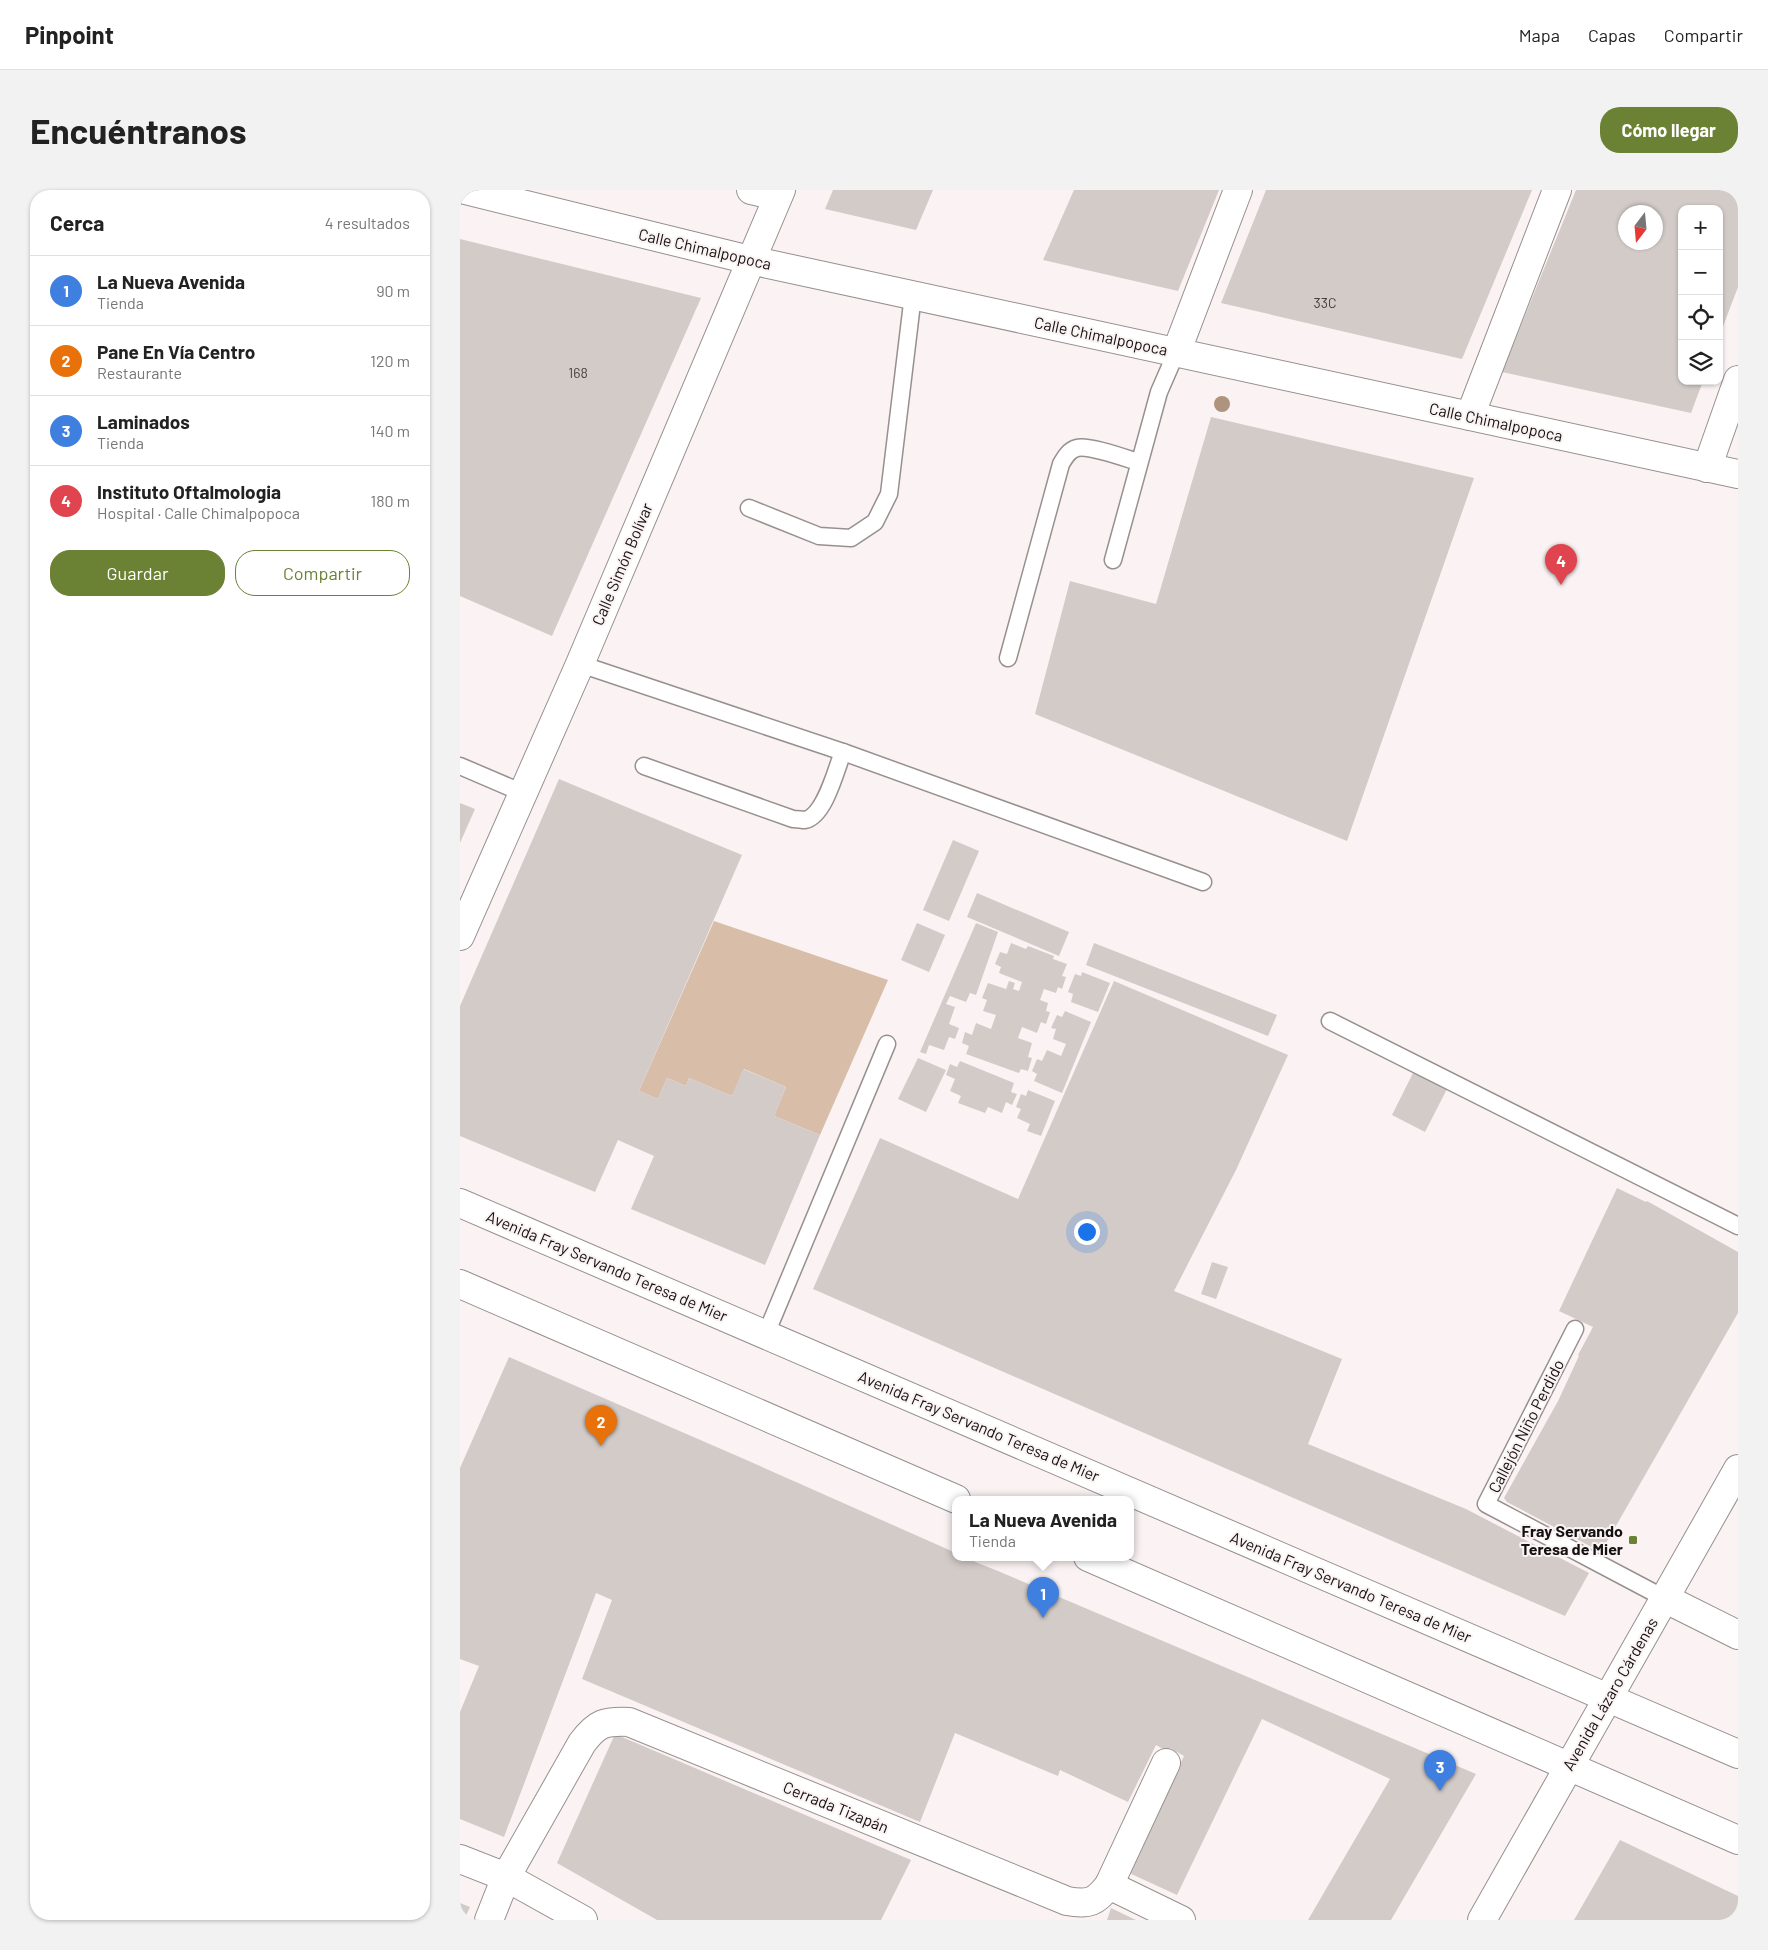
<!DOCTYPE html>
<html lang="es">
<head>
<meta charset="utf-8">
<style>
  :root { --surface:#fff; --page:#f2f2f2; --text:#222; --muted:#767676; --line:#e0e0e0; --accent:#6b8133 }
  body { margin:0; font-family:Barlow,sans-serif; background:var(--page); color:var(--text) }
  .controls { position:absolute; right:15px; top:15px; display:grid; overflow:hidden; border-radius:10px; box-shadow:0 1px 4px #0004 }
  .controls button { width:45px; height:45px; display:grid; place-items:center; padding:0; border:0; border-bottom:1px solid var(--line); background:var(--surface); color:var(--text); font:25px sans-serif }
  .compass { position:absolute; left:1158px; top:15px; width:45px; height:45px; border-radius:50%; background:var(--surface); box-shadow:0 1px 4px #0004; rotate:196deg }
  .you { position:absolute; left:626px; top:1041px; width:18px; height:18px; margin:-12px; border:4px solid #fff; border-radius:50%; background:#1a73e8; box-shadow:0 0 0 8px #1a73e833 }
  .badge { display:grid; place-items:center; width:32px; height:32px; border-radius:50%; background:var(--accent); color:#fff; font-size:16px; font-weight:700 }
  .pin { position:absolute; translate:-50% -41px; filter:drop-shadow(0 1px 2px #0008) }
  .pin::after { content:''; position:absolute; top:26px; width:18px; height:15px; background:inherit; clip-path:polygon(0 0,100% 0,50% 100%) }
  .popup { position:absolute; left:492px; top:1306px; width:182px; height:65px; box-sizing:border-box; display:grid; place-content:center; border-radius:10px; background:var(--surface); filter:drop-shadow(0 1px 4px #0005); font-size:16px; white-space:nowrap; color:var(--muted) }
  .popup b { font-size:19px; color:var(--text) }
  .popup::after { content:''; position:absolute; left:50%; top:100%; margin-left:-10px; border:10px solid transparent; border-top-color:var(--surface) }
  .list { margin:0; padding:0; list-style:none }
  h2 { display:flex; justify-content:space-between; align-items:center; height:65px; margin:0; padding:0 20px; font-size:21px }
  h2 small { font-size:16px; font-weight:400; color:var(--muted) }
  .list li { display:grid; grid-template-columns:32px 1fr auto; gap:15px; align-items:center; box-sizing:border-box; height:70px; padding:0 20px; border-top:1px solid var(--line) }
  .list b { display:block; font-size:19px; white-space:nowrap }
  .list p { margin:0; font-size:16px; white-space:nowrap; color:var(--muted) }
  .list em { font-size:16px; font-style:normal; color:var(--muted) }
  .actions { display:flex; gap:10px; padding:15px 20px }
  .actions a { flex:1; padding:11px 0; border:1px solid var(--accent); border-radius:20px; text-align:center; font-size:18px; color:var(--accent) }
  .actions .main { background:var(--accent); color:#fff }
  .icon { flex:none; width:28px; height:28px; fill:none; stroke:currentColor; stroke-width:2; stroke-linecap:round; stroke-linejoin:round }
  .map { position:relative; flex:none; width:1278px; height:1730px; overflow:hidden; border-radius:20px }
  header { display:flex; align-items:center; gap:30px; box-sizing:border-box; height:70px; padding:0 25px; background:var(--surface); border-bottom:1px solid var(--line) }
  header strong { font-size:24px }
  nav { display:flex; gap:28px; margin-inline-start:auto; font-size:18px }
  .intro { display:flex; align-items:center; justify-content:space-between; box-sizing:border-box; height:120px; padding:0 30px }
  h1 { margin:0; font-size:35px }
  .button { padding:12px 22px; border-radius:20px; background:var(--accent); color:#fff; font-size:18px; font-weight:700 }
  main { display:flex; gap:30px; padding:0 30px }
  aside { flex:1; background:var(--surface); border-radius:20px; box-shadow:0 1px 4px #0004 }
  .map>svg:first-child { display:block }
  .green { fill:#d8bea8 }
  .building { fill:#d2cbc8; fill-rule:evenodd }
  .lines { fill:none; stroke-linecap:round; stroke-linejoin:round }
  .lane-casing { stroke:#97908f; stroke-width:19 }
  .street-casing { stroke:#97908f; stroke-width:30 }
  .secondary-casing { stroke:#97908f; stroke-width:30 }
  .primary-casing { stroke:#97908f; stroke-width:30 }
  .lane { stroke:#fff; stroke-width:16 }
  .street { stroke:#fff; stroke-width:28 }
  .secondary { stroke:#fff; stroke-width:28 }
  .primary { stroke:#fff; stroke-width:28 }
  .tree { fill:#ae937d }
  .poi-dot { fill:#6b8133; stroke:#fbf3f3; stroke-width:2 }
  .labels { text-anchor:middle; stroke-width:4; stroke-linejoin:round; paint-order:stroke }
  .number-label { font-size:14px; fill:#43403f }
  .street-label { font-size:16px; fill:#131111; stroke:#fbf3f3 }
  .poi-label { font-size:16px; font-weight:bold; fill:#131111; stroke:#fbf3f3; text-anchor:end }
</style>
</head>
<body>
<header>
<strong>Pinpoint</strong>
<nav><a>Mapa</a><a>Capas</a><a>Compartir</a></nav>
</header>
<div class="intro"><h1>Encuéntranos</h1><a class="button">Cómo llegar</a></div>
<main>
<aside>
<h2>Cerca<small>4 resultados</small></h2>
<ul class="list">
<li><span class="badge" style="background:#3f7fe0">1</span><div><b>La Nueva Avenida</b><p>Tienda</p></div><em>90 m</em></li>
<li><span class="badge" style="background:#e8710a">2</span><div><b>Pane En Vía Centro</b><p>Restaurante</p></div><em>120 m</em></li>
<li><span class="badge" style="background:#3f7fe0">3</span><div><b>Laminados</b><p>Tienda</p></div><em>140 m</em></li>
<li><span class="badge" style="background:#e0444e">4</span><div><b>Instituto Oftalmologia</b><p>Hospital · Calle Chimalpopoca</p></div><em>180 m</em></li>
</ul>
<div class="actions"><a class="main">Guardar</a><a>Compartir</a></div>
</aside>
<div class="map">
<svg width="1278" height="1730" viewBox="0 0 1278 1730">
  <rect width="100%" height="100%" fill="#fbf3f3"/>
  <!-- green -->
  <polygon class="green" points="254,731 428,790 360,945 314,926 326,897 284,879 272,906 229,888 226,896 207,888 198,909 179,901"/>
  <!-- building -->
  <g class="building">
    <polygon points="373,0 473,0 456,40 365,19"/>
    <polygon points="614,0 759,0 718,101 583,70"/>
    <polygon points="806,0 1072,0 1002,169 761,113"/>
    <path d="M1116,0h162v97l-19,50v-128h-37v172h21l-12,32 -189,-41zM1166,22h30v30h-30z"/>
    <polygon points="0,49 241,108 92,446 0,406"/>
    <polygon points="751,227 1014,288 887,651 575,524 610,391 696,414"/>
    <polygon points="99,589 282,665 179,901 198,909 207,888 226,896 229,888 272,906 283,879 326,897 314,926 360,945 305,1075 171,1019 194,966 158,950 135,1002 0,946 0,816"/>
    <polygon points="0,613 15,619 0,653"/>
    <polygon points="493,650 519,661 489,731 463,720"/>
    <polygon points="517,703 609,742 599,766 507,727"/>
    <polygon points="457,733 485,745 469,782 441,770"/>
    <polygon points="516,733 538,742 516,805 510,803 506,812 490,806 486,814 495,817 489,834 499,838 495,849 489,847 484,860 469,855 466,864 460,862"/>
    <polygon points="551,753 566,759 568,756 594,766 593,769 607,774 602,786 606,787 602,799 598,797 596,803 584,799 580,810 588,813 586,821 590,822 586,834 581,832 577,843 562,837 558,848 572,853 568,867 572,868 568,881 561,879 559,883 506,864 509,856 502,853 505,842 512,845 516,833 531,839 536,825 523,821 527,810 522,808 528,793 546,799 549,791 555,793 553,799 559,801 562,792 539,783 541,777 535,774 540,762 547,764"/>
    <polygon points="634,753 817,825 808,846 626,775"/>
    <polygon points="622,782 650,793 638,822 611,812 613,804 608,802 615,784 621,786"/>
    <polygon points="654,791 828,865 776,980 714,1101 882,1169 848,1254 1006,1319 1129,1383 1105,1426 353,1099 420,948 558,1009"/>
    <polygon points="605,821 631,832 602,903 574,891 577,884 572,881 577,869 582,871 587,860 601,866 606,854 593,849 596,839 591,838 597,825 602,827"/>
    <polygon points="458,868 486,880 466,922 438,909"/>
    <polygon points="500,871 554,893 551,902 557,904 552,915 546,912 542,923 528,917 525,923 498,913 501,906 490,901 495,889 486,885 490,874 497,877"/>
    <polygon points="953,883 987,899 965,942 932,925"/>
    <polygon points="568,900 595,911 581,946 567,941 570,934 557,928 561,919 556,917 561,904 566,906"/>
    <polygon points="1157,998 1186,1012 1187,1011 1278,1062 1278,1123 1141,1362 1047,1312 1044,1308 1098,1211 1119,1166 1118,1165 1133,1137 1099,1121"/>
    <polygon points="752,1072 768,1077 756,1109 741,1104"/>
    <polygon points="49,1167 275,1265 496,1363 496,1367 503,1367 538,1381 1016,1584 931,1730 848,1730 930,1589 802,1529 717,1705 667,1682 724,1566 710,1558 708,1562 696,1555 668,1612 600,1580 598,1586 495,1543 460,1632 122,1489 152,1410 136,1403 44,1647 0,1629 0,1522 19,1476 0,1469 0,1278"/>
    <polygon points="155,1544 451,1670 421,1730 197,1730 97,1673"/>
    <polygon points="1160,1650 1278,1706 1278,1730 1114,1730"/>
    <polygon points="0,1713 10,1717 4,1730 0,1730"/>
    <polygon points="651,1718 676,1730 647,1730"/>
  </g>
  <g class="lines">
    <!-- lane casing -->
    <g class="lane-casing">
      <g id="lane">
        <polyline points="289,318 359,346 391,348 415,332 429,304 453,105"/>
        <polyline points="653,370 699,202 716,163"/>
        <path d="M548,468l53,-194c4,-7 8,-14 16,-16 12,-3 48,10 61,14"/>
        <polyline points="120,474 383,562 743,692"/>
        <polyline points="0,576 63,603"/>
        <path d="M184,576l149,53c4,0 9,1 12,1 20,-4 31,-51 38,-68"/>
        <polyline points="870,831 1278,1036"/>
        <polyline points="1115,1139 1026,1314 1204,1408"/>
        <polyline points="306,1144 427,854"/>
      </g>
    </g>
    <!-- street casing -->
    <g class="street-casing">
      <g id="street">
        <polyline points="5,0 290,70 1278,284"/>
        <polyline points="291,0 318,6"/>
        <polyline points="716,163 778,0"/>
        <polyline points="1010,226 1097,0"/>
        <polyline points="1247,278 1278,190"/>
        <polyline points="1204,1408 1278,1445"/>
        <polyline points="0,1669 46,1687 123,1730"/>
        <polyline points="649,1695 721,1730"/>
        <path d="M29,1730l17,-43 76,-134c15,-20 22,-22 47,-21l438,179c22,4 29,1 42,-16l57,-122"/>
      </g>
    </g>
    <!-- secondary casing -->
    <g class="secondary-casing">
      <polyline id="secondary" points="0,746 120,474 321,0"/>
    </g>
    <!-- primary casing -->
    <g class="primary-casing">
      <g id="primary">
        <polyline points="0,1013 1278,1564"/>
        <polyline points="0,1094 496,1309"/>
        <polyline points="628,1367 1278,1650"/>
        <polyline points="1022,1730 1278,1279"/>
      </g>
    </g>
    <!-- lane -->
    <use href="#lane" class="lane"/>
    <!-- street -->
    <use href="#street" class="street"/>
    <!-- secondary -->
    <use href="#secondary" class="secondary"/>
    <!-- primary -->
    <use href="#primary" class="primary"/>
  </g>
  <!-- trees -->
  <circle class="tree" cx="762" cy="214" r="8"/>
  <!-- markers -->
  <rect class="poi-dot" x="1168" y="1345" width="10" height="10" rx="2.5"/>
  <g class="labels">
    <!-- number labels -->
    <g class="number-label">
      <text x="865" y="118">33C</text>
      <text x="118" y="188">168</text>
    </g>
    <!-- street labels -->
    <g class="street-label">
      <text transform="translate(245 59) rotate(13)" y="6">Calle Chimalpopoca</text>
      <text transform="translate(641 146) rotate(12)" y="6">Calle Chimalpopoca</text>
      <text transform="translate(1036 232) rotate(12)" y="6">Calle Chimalpopoca</text>
      <text transform="translate(162 374) rotate(-67)" y="6">Calle Simón Bolívar</text>
      <text transform="translate(147 1076) rotate(23)" y="6">Avenida Fray Servando Teresa de Mier</text>
      <text transform="translate(519 1236) rotate(23)" y="6">Avenida Fray Servando Teresa de Mier</text>
      <text transform="translate(1066 1236) rotate(-63)" y="6">Callejón Niño Perdido</text>
      <text transform="translate(891 1397) rotate(23)" y="6">Avenida Fray Servando Teresa de Mier</text>
      <text transform="translate(1150 1504) rotate(-60)" y="6">Avenida Lázaro Cárdenas</text>
      <text transform="translate(376 1617) rotate(22)" y="6">Cerrada Tizapán</text>
    </g>
    <!-- poi labels -->
    <g class="poi-label">
      <text x="1163" y="1347">Fray Servando<tspan x="1163" dy="18">Teresa de Mier</tspan></text>
    </g>
  </g>
</svg>
<div class="controls">
<button>+</button>
<button>−</button>
<button><svg class="icon" aria-label="locate" viewBox="0 0 24 24"><circle cx="12" cy="12" r="6"/><path d="M12 2v4M12 18v4M2 12h4M18 12h4"/></svg></button>
<button><svg class="icon" aria-label="layers" viewBox="0 0 24 24"><path d="M12 4l9 5-9 5-9-5zM3 14l9 5 9-5"/></svg></button>
</div>
<svg class="compass" viewBox="-18 -18 36 36"><path d="M0-13l5 13h-10z" fill="#e53935"/><path d="M0 13l5-13h-10z" fill="#767676"/></svg>
<div class="you"></div>
<div class="pin badge" style="left:583px;top:1428px;background:#3f7fe0">1</div>
<div class="popup"><b>La Nueva Avenida</b>Tienda</div>
<div class="pin badge" style="left:141px;top:1256px;background:#e8710a">2</div>
<div class="pin badge" style="left:980px;top:1601px;background:#3f7fe0">3</div>
<div class="pin badge" style="left:1101px;top:395px;background:#e0444e">4</div>
</div>
</main>
</body>
</html>
